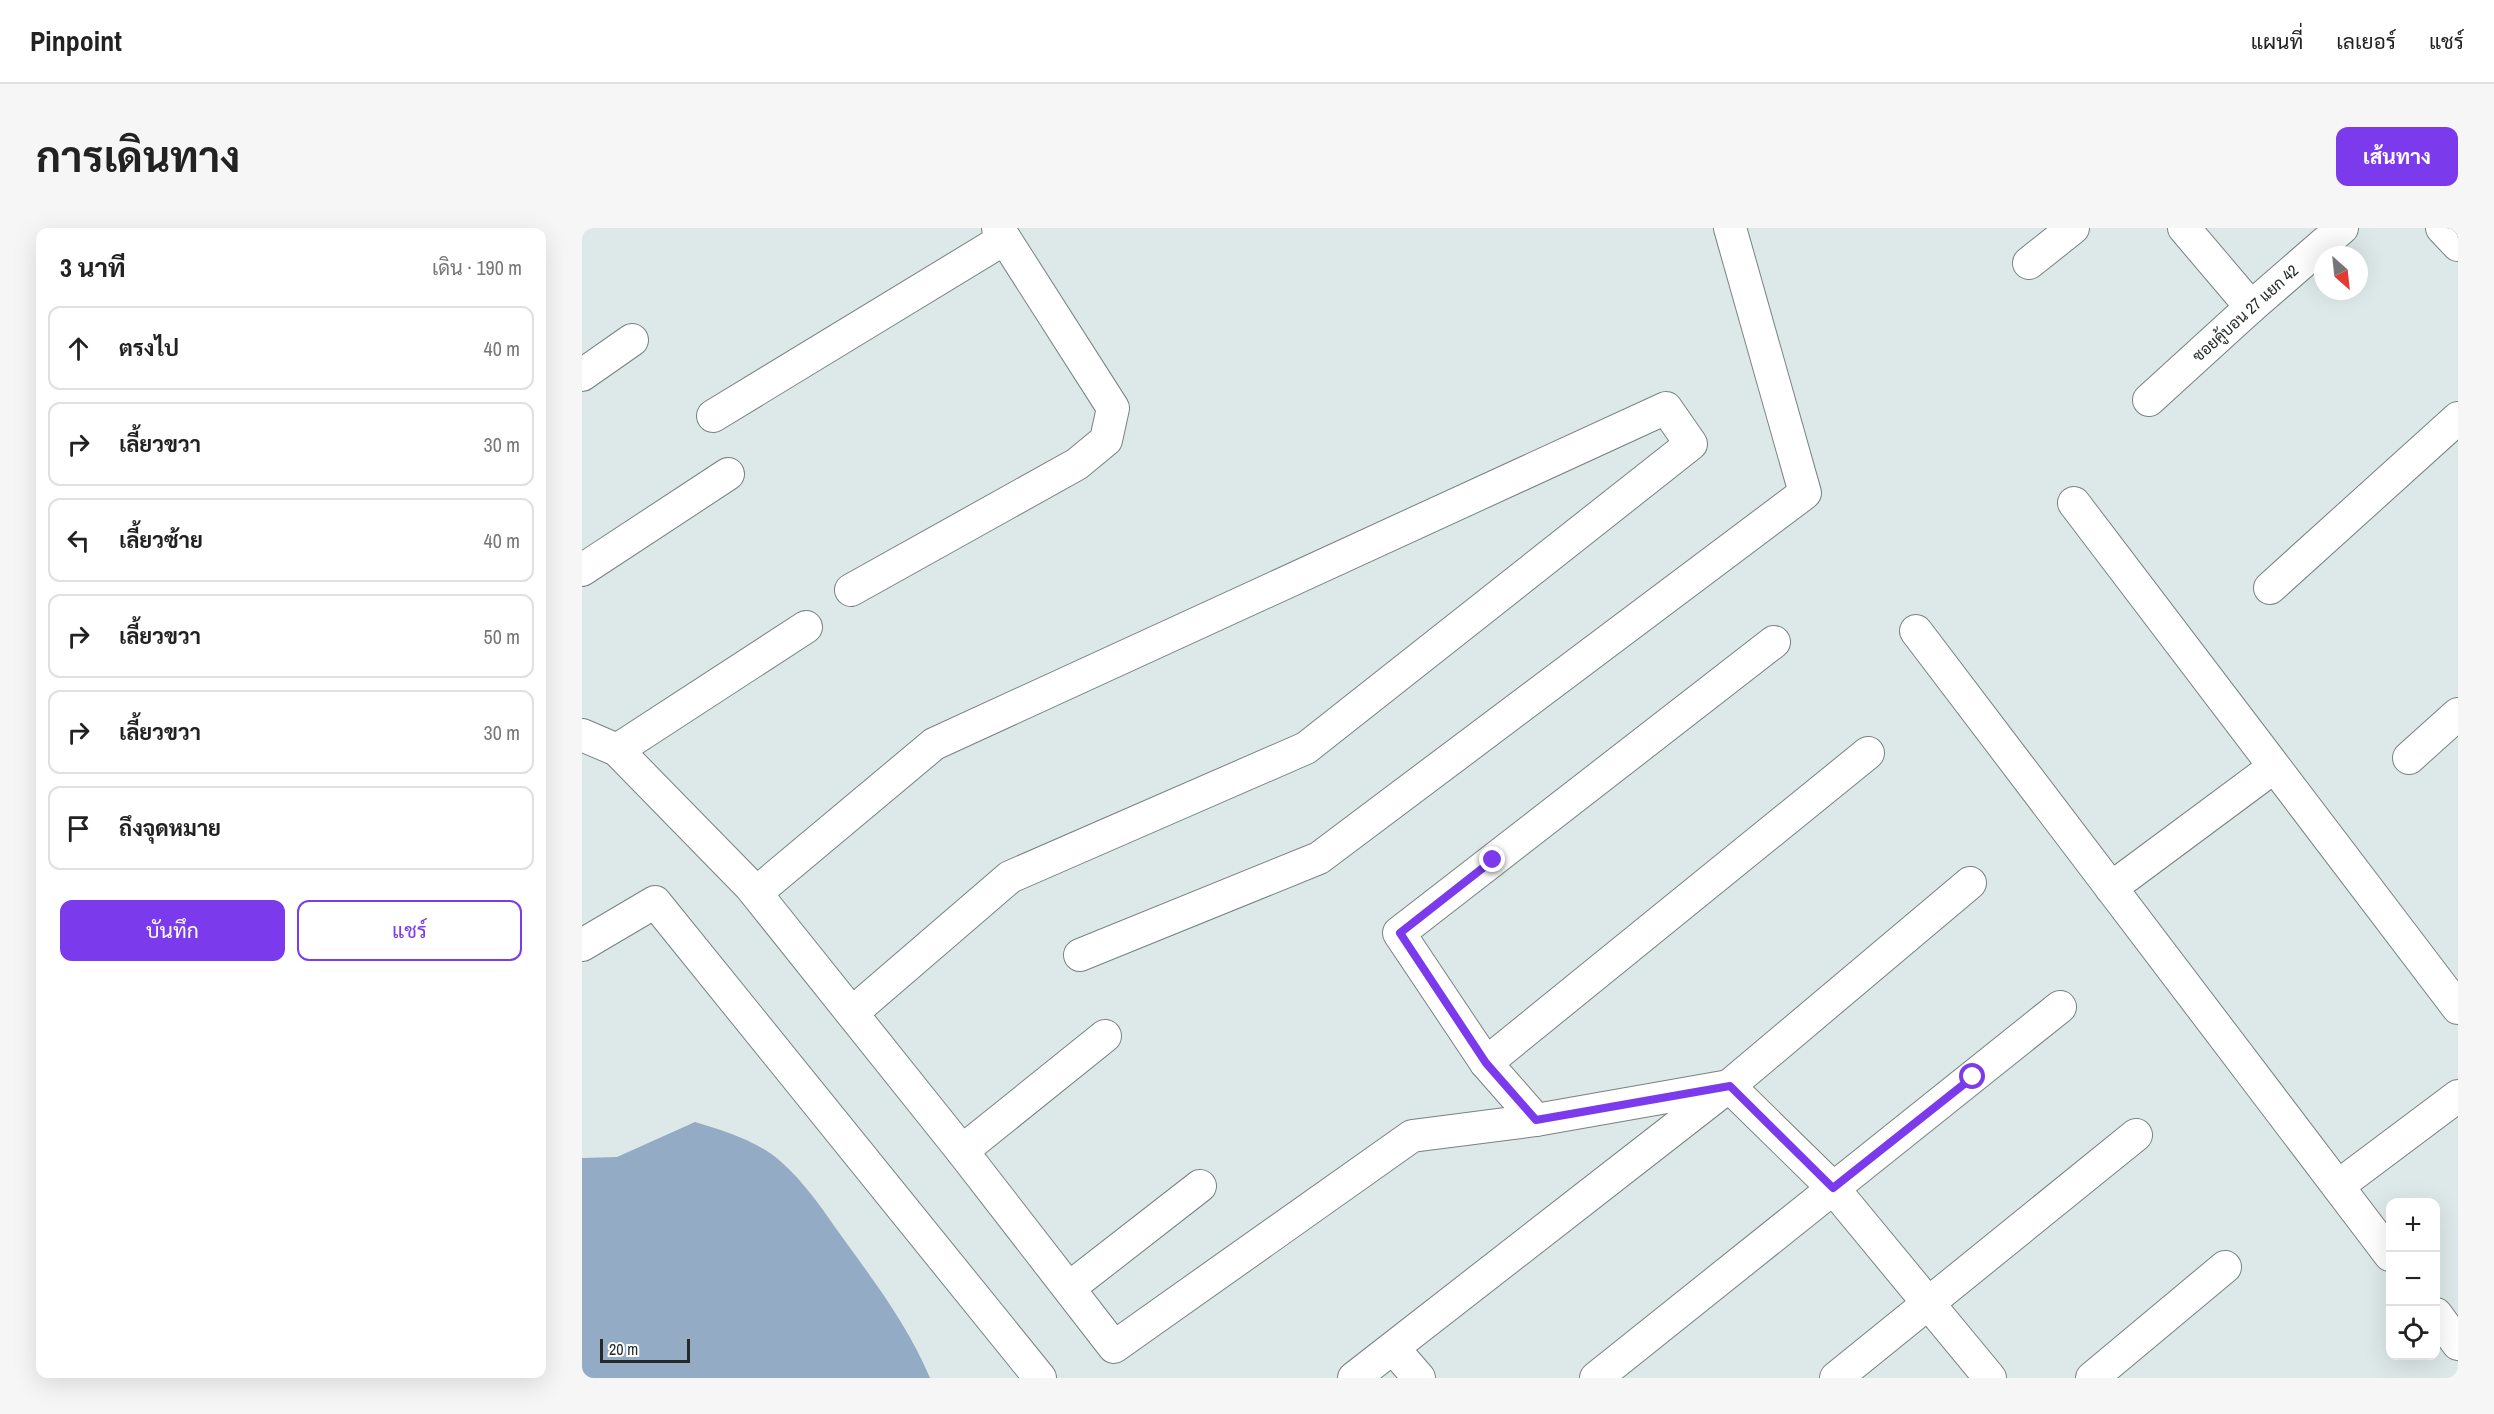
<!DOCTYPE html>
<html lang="th">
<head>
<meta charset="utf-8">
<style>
  :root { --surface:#fff; --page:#f6f6f6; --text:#222; --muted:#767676; --line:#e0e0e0; --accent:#7c3aed }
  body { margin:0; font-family:"Archivo Narrow",Sarabun,sans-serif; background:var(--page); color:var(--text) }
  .controls { position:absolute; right:18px; bottom:18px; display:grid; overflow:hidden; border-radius:12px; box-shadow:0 6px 24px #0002 }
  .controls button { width:54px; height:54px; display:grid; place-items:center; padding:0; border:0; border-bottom:2px solid var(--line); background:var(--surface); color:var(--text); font:30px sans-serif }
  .compass { position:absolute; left:1732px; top:18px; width:54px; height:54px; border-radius:50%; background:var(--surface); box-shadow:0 6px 24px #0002; rotate:153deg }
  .scale { position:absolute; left:18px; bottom:15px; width:90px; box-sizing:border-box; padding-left:6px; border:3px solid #252929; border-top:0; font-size:16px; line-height:21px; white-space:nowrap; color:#252929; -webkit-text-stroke:4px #fff; paint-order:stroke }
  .stop { position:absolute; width:18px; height:18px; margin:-14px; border:4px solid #7c3aed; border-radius:50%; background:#fff }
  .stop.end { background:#7c3aed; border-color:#fff; box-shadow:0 2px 6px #0008 }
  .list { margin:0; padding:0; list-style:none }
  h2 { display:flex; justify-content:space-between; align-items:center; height:78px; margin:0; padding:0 24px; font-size:26px }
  h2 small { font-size:20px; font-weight:400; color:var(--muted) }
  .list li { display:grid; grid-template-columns:39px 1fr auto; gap:18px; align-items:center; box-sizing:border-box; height:84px; margin:0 12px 12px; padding:0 12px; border:2px solid var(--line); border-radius:12px }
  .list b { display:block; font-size:22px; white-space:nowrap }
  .list em { font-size:20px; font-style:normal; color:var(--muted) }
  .actions { display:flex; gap:12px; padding:18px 24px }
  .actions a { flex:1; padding:14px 0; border:2px solid var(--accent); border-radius:12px; text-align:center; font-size:21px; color:var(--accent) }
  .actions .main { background:var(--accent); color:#fff }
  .icon { flex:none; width:33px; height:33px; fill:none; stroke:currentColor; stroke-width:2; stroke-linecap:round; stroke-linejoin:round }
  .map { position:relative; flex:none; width:1876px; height:1150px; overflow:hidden; border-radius:12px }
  header { display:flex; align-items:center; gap:36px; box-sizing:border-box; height:84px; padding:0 30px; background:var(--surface); border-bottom:2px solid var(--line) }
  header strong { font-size:28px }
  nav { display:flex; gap:33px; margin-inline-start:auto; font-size:21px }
  .intro { display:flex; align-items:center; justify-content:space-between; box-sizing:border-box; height:144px; padding:0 36px }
  h1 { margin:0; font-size:42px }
  .button { padding:15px 27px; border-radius:12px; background:var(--accent); color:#fff; font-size:21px; font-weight:700 }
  main { display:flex; gap:36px; padding:0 36px }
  aside { flex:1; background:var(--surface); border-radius:12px; box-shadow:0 6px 24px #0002 }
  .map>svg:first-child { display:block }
  .water { fill:#93abc4 }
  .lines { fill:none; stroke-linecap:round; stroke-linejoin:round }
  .minor-casing { stroke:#778281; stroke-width:34 }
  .minor { stroke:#fff; stroke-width:32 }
  .route { stroke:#7c3aed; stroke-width:8 }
  .labels { text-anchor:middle; stroke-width:4.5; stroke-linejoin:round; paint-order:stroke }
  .street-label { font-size:16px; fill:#252929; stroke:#fff }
</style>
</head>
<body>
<header>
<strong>Pinpoint</strong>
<nav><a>แผนที่</a><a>เลเยอร์</a><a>แชร์</a></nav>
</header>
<div class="intro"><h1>การเดินทาง</h1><a class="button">เส้นทาง</a></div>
<main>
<aside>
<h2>3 นาที<small>เดิน · 190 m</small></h2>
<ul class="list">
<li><svg class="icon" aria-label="ahead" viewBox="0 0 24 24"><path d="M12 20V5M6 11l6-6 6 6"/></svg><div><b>ตรงไป</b></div><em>40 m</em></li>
<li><svg class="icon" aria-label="right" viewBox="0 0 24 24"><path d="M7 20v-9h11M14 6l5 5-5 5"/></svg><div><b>เลี้ยวขวา</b></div><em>30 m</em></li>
<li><svg class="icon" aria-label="left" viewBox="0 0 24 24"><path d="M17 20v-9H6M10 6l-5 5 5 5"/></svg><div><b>เลี้ยวซ้าย</b></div><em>40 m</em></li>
<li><svg class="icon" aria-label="right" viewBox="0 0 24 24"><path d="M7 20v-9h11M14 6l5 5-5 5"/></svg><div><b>เลี้ยวขวา</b></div><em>50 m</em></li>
<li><svg class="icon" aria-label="right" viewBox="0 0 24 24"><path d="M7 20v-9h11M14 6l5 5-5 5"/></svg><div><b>เลี้ยวขวา</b></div><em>30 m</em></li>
<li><svg class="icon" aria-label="arrive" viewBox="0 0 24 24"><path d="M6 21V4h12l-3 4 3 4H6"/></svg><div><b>ถึงจุดหมาย</b></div></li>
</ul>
<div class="actions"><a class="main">บันทึก</a><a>แชร์</a></div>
</aside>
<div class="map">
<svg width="1876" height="1150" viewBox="0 0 1876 1150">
  <rect width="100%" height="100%" fill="#dde9e8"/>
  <!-- water -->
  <path class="water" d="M113,894c27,8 62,19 84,38 26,22 46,53 66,81 32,44 64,87 85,137h-348v-220l35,-1z"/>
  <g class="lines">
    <!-- minor casing -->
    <g class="minor-casing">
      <g id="minor">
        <polyline points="1602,0 1669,79"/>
        <polyline points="1860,0 1876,17"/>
        <polyline points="1447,35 1491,0"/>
        <polyline points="0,147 50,112"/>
        <polyline points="1567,172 1669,79 1760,0"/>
        <polyline points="131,188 422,11"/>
        <polyline points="1492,275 1876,780"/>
        <polyline points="0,342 146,246"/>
        <polyline points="1688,360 1876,190"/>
        <polyline points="269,362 495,236 524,212 531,180 416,0"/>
        <polyline points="1334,403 1808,1027"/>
        <polyline points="1192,414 817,705 904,835 954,892 1147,858 1251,960 1408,1150"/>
        <polyline points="0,507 35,522 168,658 380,923 532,1119 830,908 954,892"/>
        <polyline points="35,522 224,399"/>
        <polyline points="1827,530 1876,486"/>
        <polyline points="1529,660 1692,539"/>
        <polyline points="174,665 352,516 1084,180 1109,216 724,520 428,649 270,785"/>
        <polyline points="0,717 73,674 458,1150"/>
        <polyline points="498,727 737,630 1223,265 1148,0"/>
        <polyline points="904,835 1286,525"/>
        <polyline points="380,923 523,808"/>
        <polyline points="1756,958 1876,868"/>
        <polyline points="487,1060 618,958"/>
        <polyline points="1854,1086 1876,1116"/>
        <polyline points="811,1120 837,1150"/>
        <polyline points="772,1150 1147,858 1388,655"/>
        <polyline points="1014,1150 1478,779"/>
        <polyline points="1254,1150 1554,907"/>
        <polyline points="1510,1150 1643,1039"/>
      </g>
    </g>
    <!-- minor -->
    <use href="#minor" class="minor"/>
  </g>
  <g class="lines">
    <!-- route -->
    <polyline class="route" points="911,632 818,705 904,835 954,892 1148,858 1251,960 1391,849"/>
  </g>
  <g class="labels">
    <!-- street labels -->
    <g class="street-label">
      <text transform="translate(1663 85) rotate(-42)" y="6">ซอยคู้บอน 27 แยก 42</text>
    </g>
  </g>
</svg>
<div class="controls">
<button>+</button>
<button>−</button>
<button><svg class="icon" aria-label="locate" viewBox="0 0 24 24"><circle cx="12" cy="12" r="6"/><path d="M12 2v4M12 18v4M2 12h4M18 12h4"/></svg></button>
</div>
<svg class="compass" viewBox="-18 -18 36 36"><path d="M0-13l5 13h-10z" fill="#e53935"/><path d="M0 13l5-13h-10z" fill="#767676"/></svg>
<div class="scale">20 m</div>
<div class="stop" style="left:1391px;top:849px"></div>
<div class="stop end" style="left:911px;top:632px"></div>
</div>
</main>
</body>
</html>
